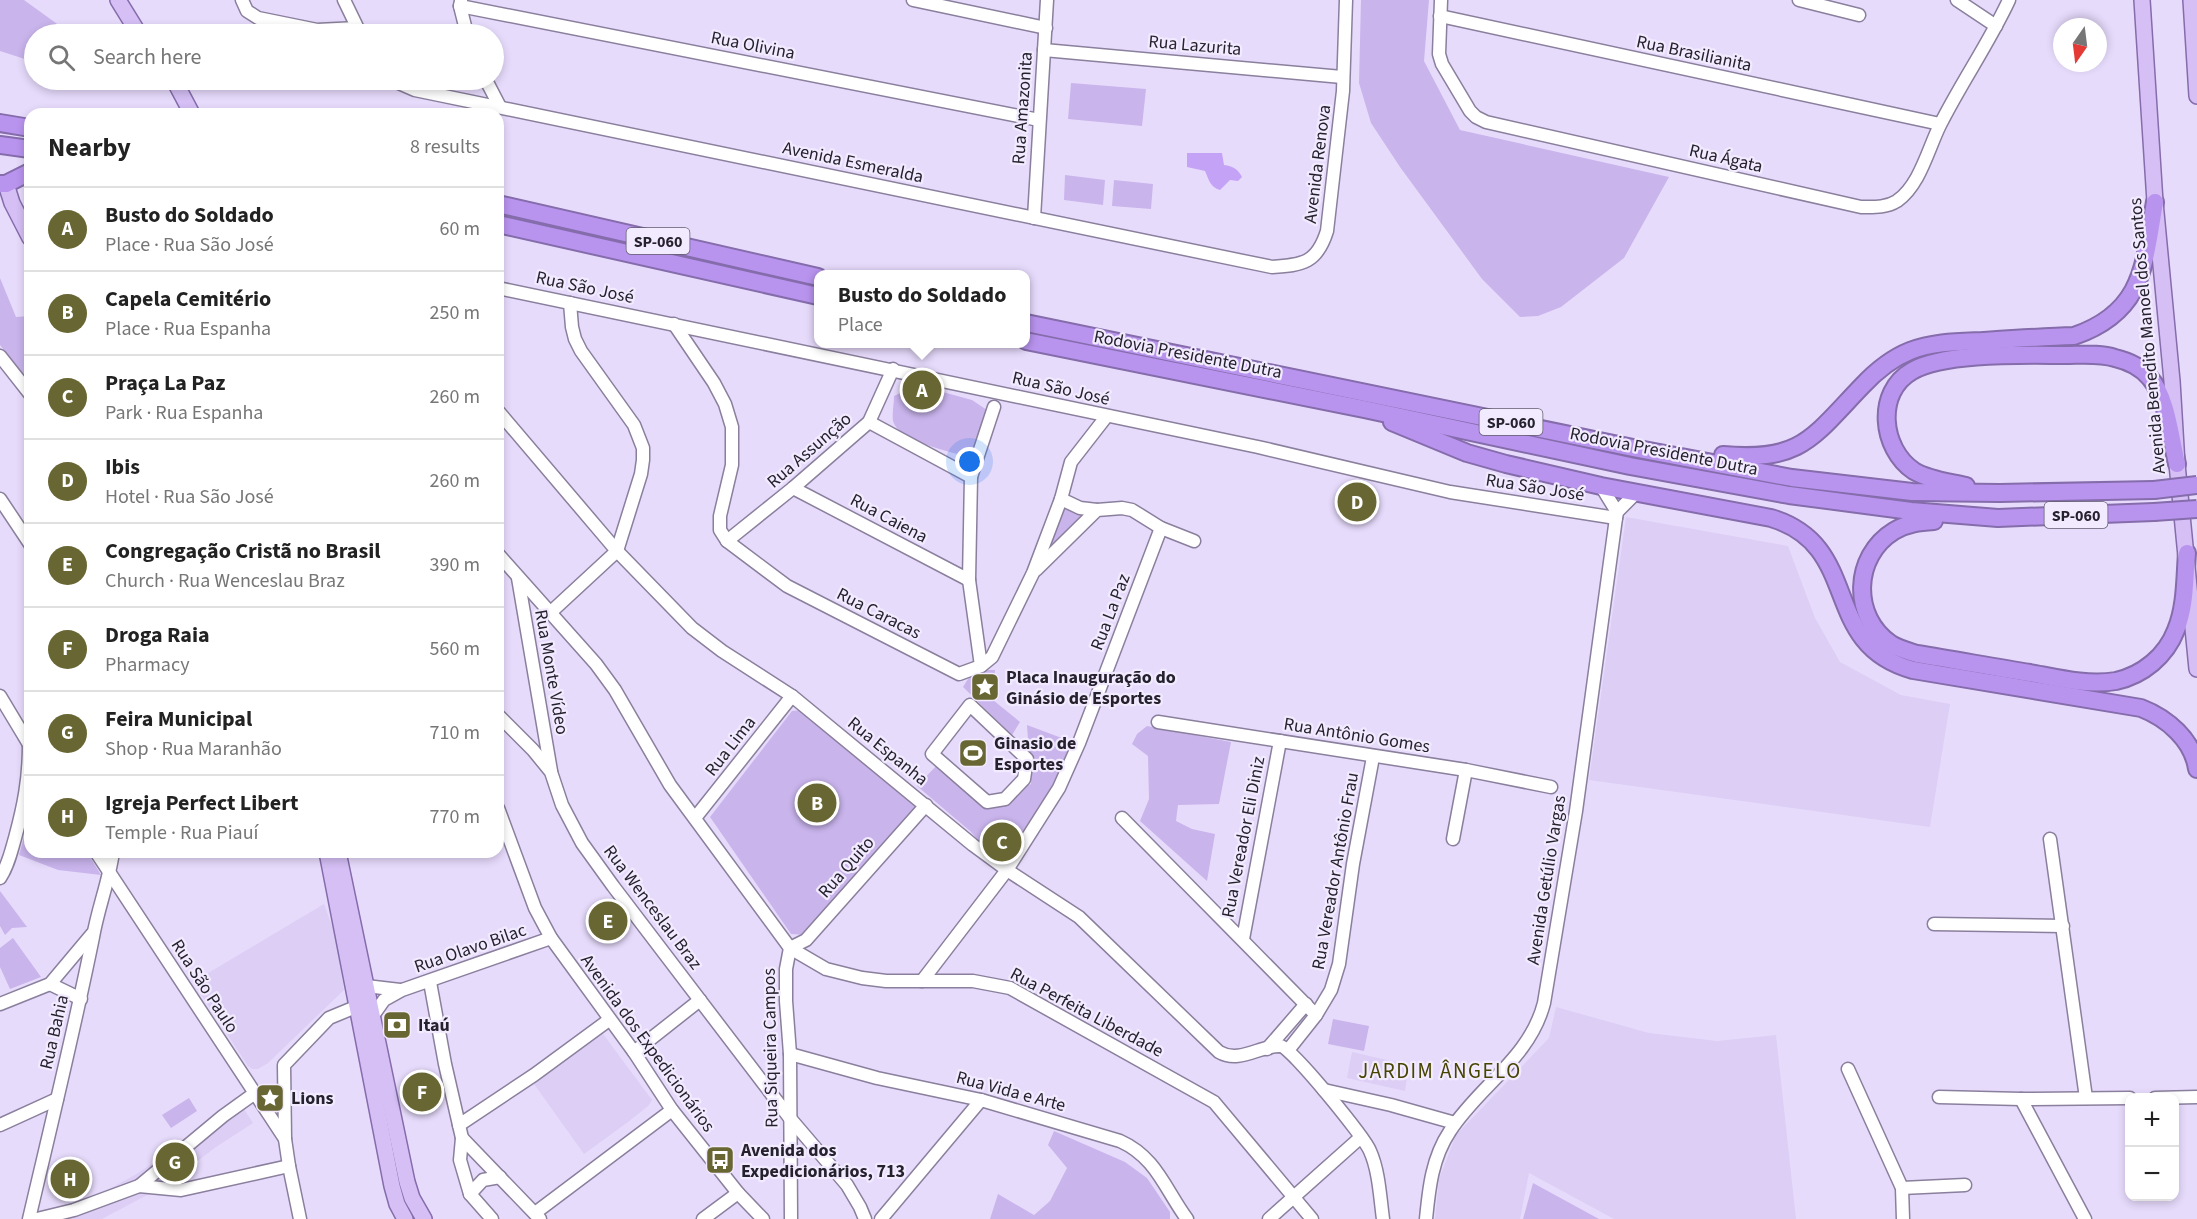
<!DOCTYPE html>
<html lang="en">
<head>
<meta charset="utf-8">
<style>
  :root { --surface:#fff; --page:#f6f6f6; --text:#222; --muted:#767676; --line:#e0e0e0; --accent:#686633 }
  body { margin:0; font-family:"Source Sans 3",sans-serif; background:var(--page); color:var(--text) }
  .controls { position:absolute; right:18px; bottom:18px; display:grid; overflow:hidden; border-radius:12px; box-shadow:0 3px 9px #0003 }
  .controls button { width:54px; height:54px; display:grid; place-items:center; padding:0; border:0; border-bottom:2px solid var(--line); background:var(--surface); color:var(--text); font:30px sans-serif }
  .compass { position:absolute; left:2053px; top:18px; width:54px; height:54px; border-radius:50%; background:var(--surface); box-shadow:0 3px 9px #0003; rotate:194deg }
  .you { position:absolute; left:970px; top:462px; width:21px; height:21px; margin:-15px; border:4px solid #fff; border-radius:50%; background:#1a73e8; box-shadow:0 0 0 9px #1a73e833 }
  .badge { display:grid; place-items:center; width:39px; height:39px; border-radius:50%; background:var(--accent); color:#fff; font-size:20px; font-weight:700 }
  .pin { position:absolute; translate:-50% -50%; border:3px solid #fff; box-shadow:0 2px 6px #0006 }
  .popup { position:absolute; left:814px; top:270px; width:216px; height:78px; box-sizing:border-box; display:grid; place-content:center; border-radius:12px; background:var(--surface); filter:drop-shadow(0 2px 4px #0005); font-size:20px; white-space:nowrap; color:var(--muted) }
  .popup b { font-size:22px; color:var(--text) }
  .popup::after { content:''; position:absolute; left:50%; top:100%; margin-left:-12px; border:12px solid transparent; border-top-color:var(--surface) }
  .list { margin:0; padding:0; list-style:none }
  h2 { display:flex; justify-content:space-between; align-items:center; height:78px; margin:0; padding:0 24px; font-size:26px }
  h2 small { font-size:20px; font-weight:400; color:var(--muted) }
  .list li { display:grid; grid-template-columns:39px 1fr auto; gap:18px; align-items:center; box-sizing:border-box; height:84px; padding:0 24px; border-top:2px solid var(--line) }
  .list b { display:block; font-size:22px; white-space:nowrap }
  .list p { margin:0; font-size:20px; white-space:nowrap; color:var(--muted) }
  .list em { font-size:20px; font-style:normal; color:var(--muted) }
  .icon { flex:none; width:33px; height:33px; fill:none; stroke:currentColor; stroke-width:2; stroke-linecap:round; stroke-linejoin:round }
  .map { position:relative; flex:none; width:2197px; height:1219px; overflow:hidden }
  .search { position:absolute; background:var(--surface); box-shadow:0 3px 9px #0003; left:24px; top:24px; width:480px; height:66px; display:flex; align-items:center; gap:15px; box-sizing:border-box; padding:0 21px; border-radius:33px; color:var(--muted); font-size:22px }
  .panel { position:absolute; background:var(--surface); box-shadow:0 3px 9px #0003; left:24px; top:108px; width:480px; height:750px; border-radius:18px }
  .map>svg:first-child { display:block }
  .built { fill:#dccef5 }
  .green { fill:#c9b4ec }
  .water { fill:#c4a3f7 }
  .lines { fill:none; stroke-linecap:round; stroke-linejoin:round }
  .minor-casing { stroke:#8a7f9c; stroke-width:15 }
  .major-casing { stroke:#856cab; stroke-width:18 }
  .highway-casing { stroke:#856cab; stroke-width:20 }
  .minor { stroke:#fff; stroke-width:12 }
  .major { stroke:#d5bff5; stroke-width:15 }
  .highway { stroke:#b994ef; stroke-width:16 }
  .highway-bridge-casing { stroke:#856cab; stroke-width:20; stroke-linecap:butt }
  .highway-bridge { stroke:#b994ef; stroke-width:16 }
  .labels { text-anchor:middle; stroke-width:4.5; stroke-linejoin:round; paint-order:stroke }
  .shield { fill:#f2ebff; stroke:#625e6c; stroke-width:1.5 }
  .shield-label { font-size:16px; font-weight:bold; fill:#25212d }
  .street-label { font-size:18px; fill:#25212d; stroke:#f2ebff }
  .poi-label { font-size:18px; font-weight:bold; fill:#25212d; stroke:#f2ebff; text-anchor:start }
  .quarter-label { font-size:21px; letter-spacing:1.5px; fill:#474300; stroke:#f2ebff }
</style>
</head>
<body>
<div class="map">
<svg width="2197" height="1219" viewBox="0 0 2197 1219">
  <rect width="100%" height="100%" fill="#e7dbfc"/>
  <!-- built -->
  <g class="built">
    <polygon points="1626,517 1788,546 1815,618 1840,662 1901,695 1950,704 1930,827 1589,780"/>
    <polygon points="324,904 335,934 344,990 268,1063 258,1069 252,1069 248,1066 193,982"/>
    <polygon points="1556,1007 1649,1033 1717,1041 1776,1035 1796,1219 1614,1219 1529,1173 1520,1219 1435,1219 1439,1179 1456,1135 1549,1038"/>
    <polygon points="603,1034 652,1100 648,1106 628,1122 584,1154 534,1084"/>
    <polygon points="1352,1052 1409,1065 1405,1091 1347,1078"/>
    <polygon points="236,1097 253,1123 216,1147 164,1186 102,1219 27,1219 87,1201 135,1175 183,1143"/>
  </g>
  <!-- green -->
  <g class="green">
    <polygon points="0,0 24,0 71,34 34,34 34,62 0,51"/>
    <polygon points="1361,0 1429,0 1424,61 1460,130 1669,177 1624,258 1561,307 1538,316 1520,317 1482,279 1400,167 1371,123 1359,83"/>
    <polygon points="1071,83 1146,89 1142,126 1068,119"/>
    <polygon points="1065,175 1105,180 1103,205 1064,200"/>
    <polygon points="1114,180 1153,184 1151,209 1112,206"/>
    <polygon points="0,278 16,317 30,316 30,373 24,376 0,345"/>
    <path d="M917,385l55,15 15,10 -11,38 -15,7c-17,-5 -63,-15 -68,-34 -1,-8 1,-17 1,-25z"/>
    <polygon points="1062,504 1087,514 1042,560"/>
    <polygon points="985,670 995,670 993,700 1020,722 1012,735 963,687 968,679"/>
    <polygon points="803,710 916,806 806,935 791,934 710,817 792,711"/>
    <polygon points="1027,725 1075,743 1056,789 1010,868 989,852 970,831 917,786 939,763 985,803 1031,784"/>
    <polygon points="1147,726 1231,742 1219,804 1178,805 1176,821 1192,829 1215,834 1207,881 1140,821 1149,799 1148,756 1132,744 1137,734"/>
    <polygon points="24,837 30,840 30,852 87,852 101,875 58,870 19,855"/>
    <polygon points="0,891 27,927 12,928 5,935 0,926"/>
    <polygon points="13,938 41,977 10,989 0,967 0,948"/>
    <polygon points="1333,1019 1369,1026 1364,1051 1328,1044"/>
    <polygon points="189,1098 197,1111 171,1128 162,1115"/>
    <polygon points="1054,1131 1125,1162 1147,1178 1170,1212 1170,1219 990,1219 998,1194 1034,1215 1050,1201 1067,1168 1048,1145"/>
    <polygon points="1533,1183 1599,1219 1523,1219"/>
  </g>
  <!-- water -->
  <path class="water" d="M1187,153h35l2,12c9,1 14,4 18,12l-4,4 -8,-1 -10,10c-10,-3 -11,-10 -15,-19l-18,-4z"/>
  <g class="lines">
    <!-- minor casing -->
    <g class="minor-casing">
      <g id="minor">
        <polyline points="242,0 247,11 258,18 317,30 357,28"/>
        <polyline points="344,0 360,33"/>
        <polyline points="913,0 1046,28"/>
        <path d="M1441,0l-2,54 3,10 28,47 6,6 10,5 375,85c12,0 25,1 36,-6 23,-16 31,-52 43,-76 21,-42 49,-82 69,-125"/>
        <polyline points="1799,0 1859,15"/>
        <polyline points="1957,0 1996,26"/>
        <polyline points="461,1 460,6 467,34"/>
        <polyline points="460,6 1039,120"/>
        <polyline points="1440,16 1940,124"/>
        <polyline points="1044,50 1342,77"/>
        <path d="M392,80l23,10 857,177c31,-2 45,-4 55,-36l16,-140 3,-91"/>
        <polyline points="486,80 500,107"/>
        <polyline points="1034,218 1047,0"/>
        <polyline points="498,288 1258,447 1450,492 1616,518"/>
        <polyline points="674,324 714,383 725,404 732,427 732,465 720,516 720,530 727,541 787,586 959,674 981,666 992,657 1033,573 1061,499 1071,462 1106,417"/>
        <polyline points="0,356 30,394"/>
        <path d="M498,411l119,140 75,77 30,23 70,45 181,149 34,25 72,47 140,135c21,12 41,-7 62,-6 9,0 84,92 89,105 9,20 10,46 13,68"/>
        <polyline points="869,422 971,477"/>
        <polyline points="793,488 969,580"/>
        <polyline points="0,499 30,544"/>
        <polyline points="1061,499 1080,508 1097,510"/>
        <polyline points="1617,512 1636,493"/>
        <polyline points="727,541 793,488 869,422 893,369"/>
        <polyline points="498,554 596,664 615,690 670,785 790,948 826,969 862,978 886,981 973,981 1010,988 1214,1102 1312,1219"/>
        <polyline points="1036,570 1097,510 1122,508 1132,510 1161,528 1194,541"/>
        <polyline points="518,578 551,771"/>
        <polyline points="551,612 617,551 641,474 643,460 643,448 634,425 581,351 575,339 572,327 570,303"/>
        <polyline points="981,666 969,580 971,477 994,407"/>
        <polyline points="0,696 30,746"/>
        <polygon points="970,705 1027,759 1024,779 1005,799 987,802 932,754"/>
        <polyline points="498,715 533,750 551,772 562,805 582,843 613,886 789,1117 847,1185 860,1207 865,1219"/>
        <polyline points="1158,722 1466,770 1551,787"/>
        <polyline points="498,808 535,908 551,938 634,1052 672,1110 738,1193 763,1219"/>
        <polyline points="695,818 792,696"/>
        <polyline points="1122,818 1316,1015"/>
        <polyline points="1453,839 1466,770"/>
        <polyline points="2050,839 2086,1098"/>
        <polyline points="96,852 285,1139"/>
        <path d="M0,878c8,-12 11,-26 15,-40 9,-33 14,-59 14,-94"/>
        <polyline points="1934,924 2063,926"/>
        <polyline points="1243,939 1280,741"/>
        <polyline points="790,948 786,969 786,1001 790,1054 791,1219"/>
        <polyline points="790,948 806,940 926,805"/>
        <polyline points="922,981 1007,870 1059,788 1079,743 1161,528"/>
        <polyline points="430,982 445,1064 462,1138 460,1160 470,1194 492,1219"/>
        <polyline points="50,984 81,999"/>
        <polyline points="366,986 400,990"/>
        <polyline points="0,1004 50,984 92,934"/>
        <polyline points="372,1017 384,1000 402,990 551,938"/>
        <polyline points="1267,1049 1306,1004"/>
        <polyline points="1289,1049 1316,1015 1331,990 1339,964 1353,864 1373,757"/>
        <polyline points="634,1052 700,1000"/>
        <path d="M790,1054l87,24 104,22 139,41c36,16 45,48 67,78"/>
        <polyline points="1848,1069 1902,1188 1903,1219"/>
        <polyline points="1324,1090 1391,1105 1455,1123"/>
        <polyline points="1939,1097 2021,1099 2130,1098"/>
        <polyline points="2155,1098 2197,1097"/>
        <polyline points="2021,1099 2085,1219"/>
        <polyline points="0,1125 57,1099"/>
        <polyline points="459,1125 534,1075 609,1020"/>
        <polyline points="462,1138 540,1219"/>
        <polyline points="139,1186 223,1116 255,1093"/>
        <polyline points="1902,1188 1965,1185"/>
        <polyline points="470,1194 483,1180 500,1177"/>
        <polyline points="535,1213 672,1110"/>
        <path d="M29,1219c22,-94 45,-188 64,-282 5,-29 16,-56 20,-85"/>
        <polyline points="37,1219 74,1210 139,1186 181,1190 289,1166"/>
        <polyline points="300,1219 289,1166 285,1139 284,1065 329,1018 358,1006"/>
        <polyline points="703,1219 738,1193"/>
        <polyline points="881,1219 981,1100"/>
        <polyline points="1269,1219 1361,1137"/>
        <path d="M1426,1219c3,-31 6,-61 24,-88 29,-45 80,-73 94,-128l32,-192 40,-293 1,-6 -16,-26"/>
      </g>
    </g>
    <!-- major casing -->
    <g class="major-casing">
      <g id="major">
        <polyline points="118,0 139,34"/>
        <polyline points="2142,0 2155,202 2172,381 2177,464 2197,669"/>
        <polyline points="2191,0 2197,96"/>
        <polyline points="174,80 192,114"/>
        <polyline points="6,184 12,203 30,238"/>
        <polyline points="327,852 392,1186 397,1204 405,1219"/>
        <polyline points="338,852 407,1182 412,1198 424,1219"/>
      </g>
    </g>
    <!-- highway casing -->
    <g class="highway-casing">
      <g id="highway">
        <polyline points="0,123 30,128"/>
        <polyline points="0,145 30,149"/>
        <polyline points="0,184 6,184 30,172"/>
        <polyline points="498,204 818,277"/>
        <polyline points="498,224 818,296"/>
        <polyline points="1026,323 1633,448 1792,478 1912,492 2000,493 2154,490"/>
        <polyline points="1026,341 1364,409 1630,466 1789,495 1911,511 1998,518 2154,512"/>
        <path d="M1392,422l75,31 39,11 95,22 170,32c93,28 47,126 142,152l228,38c26,10 52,32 56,61"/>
        <path d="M1723,455c78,7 89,-17 139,-69 14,-15 28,-27 48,-35 23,-9 48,-9 72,-10 31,-2 61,-4 92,-5 70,-24 70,-71 81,-134"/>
        <path d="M1966,486c-17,-4 -37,-6 -52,-15 -33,-22 -39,-79 -2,-100 32,-19 115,-16 153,-16 16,0 35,-2 50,3 13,3 26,9 35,20 17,19 21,61 27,86"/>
        <path d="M1934,521c-14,1 -27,2 -40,10 -41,25 -43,86 -3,113 8,5 17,7 26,10 38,6 75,13 113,19 27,5 58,13 86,8 27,-6 50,-25 60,-51 10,-24 9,-52 11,-77"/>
      </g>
    </g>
    <!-- minor -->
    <use href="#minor" class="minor"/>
    <!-- major -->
    <use href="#major" class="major"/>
    <!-- highway -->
    <use href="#highway" class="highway"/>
    <!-- highway-bridge casing -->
    <g class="highway-bridge-casing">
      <g id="highway-bridge">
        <polyline points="2154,490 2197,485"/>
        <polyline points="2154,512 2197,509"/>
      </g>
    </g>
    <!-- highway-bridge -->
    <use href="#highway-bridge" class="highway-bridge"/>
  </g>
  <!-- icons -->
  <defs>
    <g id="sight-square" transform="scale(1.5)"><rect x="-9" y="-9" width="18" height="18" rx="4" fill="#686633" stroke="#f2ebff"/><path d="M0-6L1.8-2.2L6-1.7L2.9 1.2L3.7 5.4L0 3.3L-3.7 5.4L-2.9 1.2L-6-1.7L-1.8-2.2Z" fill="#fff"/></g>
    <g id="stadium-square" transform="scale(1.5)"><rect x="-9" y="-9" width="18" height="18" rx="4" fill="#686633" stroke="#f2ebff"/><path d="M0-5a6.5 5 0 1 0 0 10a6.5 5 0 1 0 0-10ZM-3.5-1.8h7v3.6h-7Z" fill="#fff"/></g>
    <g id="bank-square" transform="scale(1.5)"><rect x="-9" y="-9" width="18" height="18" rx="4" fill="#686633" stroke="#f2ebff"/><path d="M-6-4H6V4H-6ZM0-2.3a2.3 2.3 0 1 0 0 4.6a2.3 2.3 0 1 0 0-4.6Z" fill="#fff"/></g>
    <g id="bus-square" transform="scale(1.5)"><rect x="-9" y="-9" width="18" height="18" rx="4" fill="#686633" stroke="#f2ebff"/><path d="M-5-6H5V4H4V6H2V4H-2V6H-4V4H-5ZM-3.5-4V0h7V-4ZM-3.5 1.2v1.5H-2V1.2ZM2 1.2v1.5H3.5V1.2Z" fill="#fff"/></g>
  </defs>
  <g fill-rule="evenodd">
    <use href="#sight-square" x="985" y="687"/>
    <use href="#stadium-square" x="973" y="753"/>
    <use href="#bank-square" x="397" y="1025"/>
    <use href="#sight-square" x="270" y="1098"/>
    <use href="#bus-square" x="720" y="1160"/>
  </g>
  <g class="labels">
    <!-- shield labels -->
    <g class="shield">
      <rect x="626.5" y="228" width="63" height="26" rx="4.5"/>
      <rect x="1479.5" y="409" width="63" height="26" rx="4.5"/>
      <rect x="2044.5" y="502" width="63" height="26" rx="4.5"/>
    </g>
    <g class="shield-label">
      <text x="658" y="247">SP-060</text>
      <text x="1511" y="428">SP-060</text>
      <text x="2076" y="521">SP-060</text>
    </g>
    <!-- street labels -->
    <g class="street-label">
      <text transform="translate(753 45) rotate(11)" y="6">Rua Olivina</text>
      <text transform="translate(1195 45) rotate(5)" y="6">Rua Lazurita</text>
      <text transform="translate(1694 53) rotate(12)" y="6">Rua Brasilianita</text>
      <text transform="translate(1022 108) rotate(-86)" y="6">Rua Amazonita</text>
      <text transform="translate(1726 158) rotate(13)" y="6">Rua Ágata</text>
      <text transform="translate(853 162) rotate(12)" y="6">Avenida Esmeralda</text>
      <text transform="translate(1317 164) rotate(-83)" y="6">Avenida Renova</text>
      <text transform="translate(585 287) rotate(12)" y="6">Rua São José</text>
      <text transform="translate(2147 336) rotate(-95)" y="6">Avenida Benedito Manoel dos Santos</text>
      <text transform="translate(1188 354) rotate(11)" y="6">Rodovia Presidente Dutra</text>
      <text transform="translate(1061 388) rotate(13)" y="6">Rua São José</text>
      <text transform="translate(809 450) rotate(-41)" y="6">Rua Assunção</text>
      <text transform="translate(1664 451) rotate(11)" y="6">Rodovia Presidente Dutra</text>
      <text transform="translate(1535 487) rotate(9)" y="6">Rua São José</text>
      <text transform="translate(889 518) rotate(28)" y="6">Rua Caiena</text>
      <text transform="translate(1110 612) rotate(-69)" y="6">Rua La Paz</text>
      <text transform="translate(879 613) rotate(27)" y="6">Rua Caracas</text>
      <text transform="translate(552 672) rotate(80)" y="6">Rua Monte Vídeo</text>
      <text transform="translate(1357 735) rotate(9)" y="6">Rua Antônio Gomes</text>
      <text transform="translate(730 746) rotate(-52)" y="6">Rua Lima</text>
      <text transform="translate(888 751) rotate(39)" y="6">Rua Espanha</text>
      <text transform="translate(1243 837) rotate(-79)" y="6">Rua Vereador Eli Diniz</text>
      <text transform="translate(846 867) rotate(-49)" y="6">Rua Quito</text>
      <text transform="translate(1335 871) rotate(-80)" y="6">Rua Vereador Antônio Frau</text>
      <text transform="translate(1546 880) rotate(-81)" y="6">Avenida Getúlio Vargas</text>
      <text transform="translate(653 907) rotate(53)" y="6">Rua Wenceslau Braz</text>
      <text transform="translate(470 948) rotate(-19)" y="6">Rua Olavo Bilac</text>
      <text transform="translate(205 986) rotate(57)" y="6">Rua São Paulo</text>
      <text transform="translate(1087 1012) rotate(28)" y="6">Rua Perfeita Liberdade</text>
      <text transform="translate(54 1032) rotate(-77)" y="6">Rua Bahia</text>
      <text transform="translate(648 1043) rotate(54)" y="6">Avenida dos Expedicionários</text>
      <text transform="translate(770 1048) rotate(-91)" y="6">Rua Siqueira Campos</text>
      <text transform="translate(1011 1091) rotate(15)" y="6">Rua Vida e Arte</text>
    </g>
    <!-- poi labels -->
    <g class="poi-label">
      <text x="1006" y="683">Placa Inauguração do<tspan x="1006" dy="21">Ginásio de Esportes</tspan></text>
      <text x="994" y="749">Ginasio de<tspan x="994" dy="21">Esportes</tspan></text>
      <text x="418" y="1031">Itaú</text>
      <text x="291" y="1104">Lions</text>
      <text x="741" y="1156">Avenida dos<tspan x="741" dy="21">Expedicionários, 713</tspan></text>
    </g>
    <!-- quarter labels -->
    <g class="quarter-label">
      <text x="1440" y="1078">JARDIM ÂNGELO</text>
    </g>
  </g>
</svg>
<div class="controls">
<button>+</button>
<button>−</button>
</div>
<svg class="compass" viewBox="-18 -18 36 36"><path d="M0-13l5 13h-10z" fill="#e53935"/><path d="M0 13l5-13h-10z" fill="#767676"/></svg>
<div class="you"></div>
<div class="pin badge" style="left:922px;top:390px">A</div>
<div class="popup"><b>Busto do Soldado</b>Place</div>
<div class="pin badge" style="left:817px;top:803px">B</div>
<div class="pin badge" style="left:1002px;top:842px">C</div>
<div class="pin badge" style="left:1357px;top:502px">D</div>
<div class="pin badge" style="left:608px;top:921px">E</div>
<div class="pin badge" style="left:422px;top:1092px">F</div>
<div class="pin badge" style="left:175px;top:1162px">G</div>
<div class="pin badge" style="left:70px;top:1179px">H</div>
<div class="search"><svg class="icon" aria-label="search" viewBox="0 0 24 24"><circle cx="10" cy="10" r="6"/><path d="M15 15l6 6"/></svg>Search here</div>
<section class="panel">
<h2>Nearby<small>8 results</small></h2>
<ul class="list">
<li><span class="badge">A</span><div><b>Busto do Soldado</b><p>Place · Rua São José</p></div><em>60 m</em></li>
<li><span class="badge">B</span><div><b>Capela Cemitério</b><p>Place · Rua Espanha</p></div><em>250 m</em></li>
<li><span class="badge">C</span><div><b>Praça La Paz</b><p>Park · Rua Espanha</p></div><em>260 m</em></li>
<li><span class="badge">D</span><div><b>Ibis</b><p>Hotel · Rua São José</p></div><em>260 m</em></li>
<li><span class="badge">E</span><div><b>Congregação Cristã no Brasil</b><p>Church · Rua Wenceslau Braz</p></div><em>390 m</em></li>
<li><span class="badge">F</span><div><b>Droga Raia</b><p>Pharmacy</p></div><em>560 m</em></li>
<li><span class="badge">G</span><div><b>Feira Municipal</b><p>Shop · Rua Maranhão</p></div><em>710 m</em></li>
<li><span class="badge">H</span><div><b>Igreja Perfect Libert</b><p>Temple · Rua Piauí</p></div><em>770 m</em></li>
</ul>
</section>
</div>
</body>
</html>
